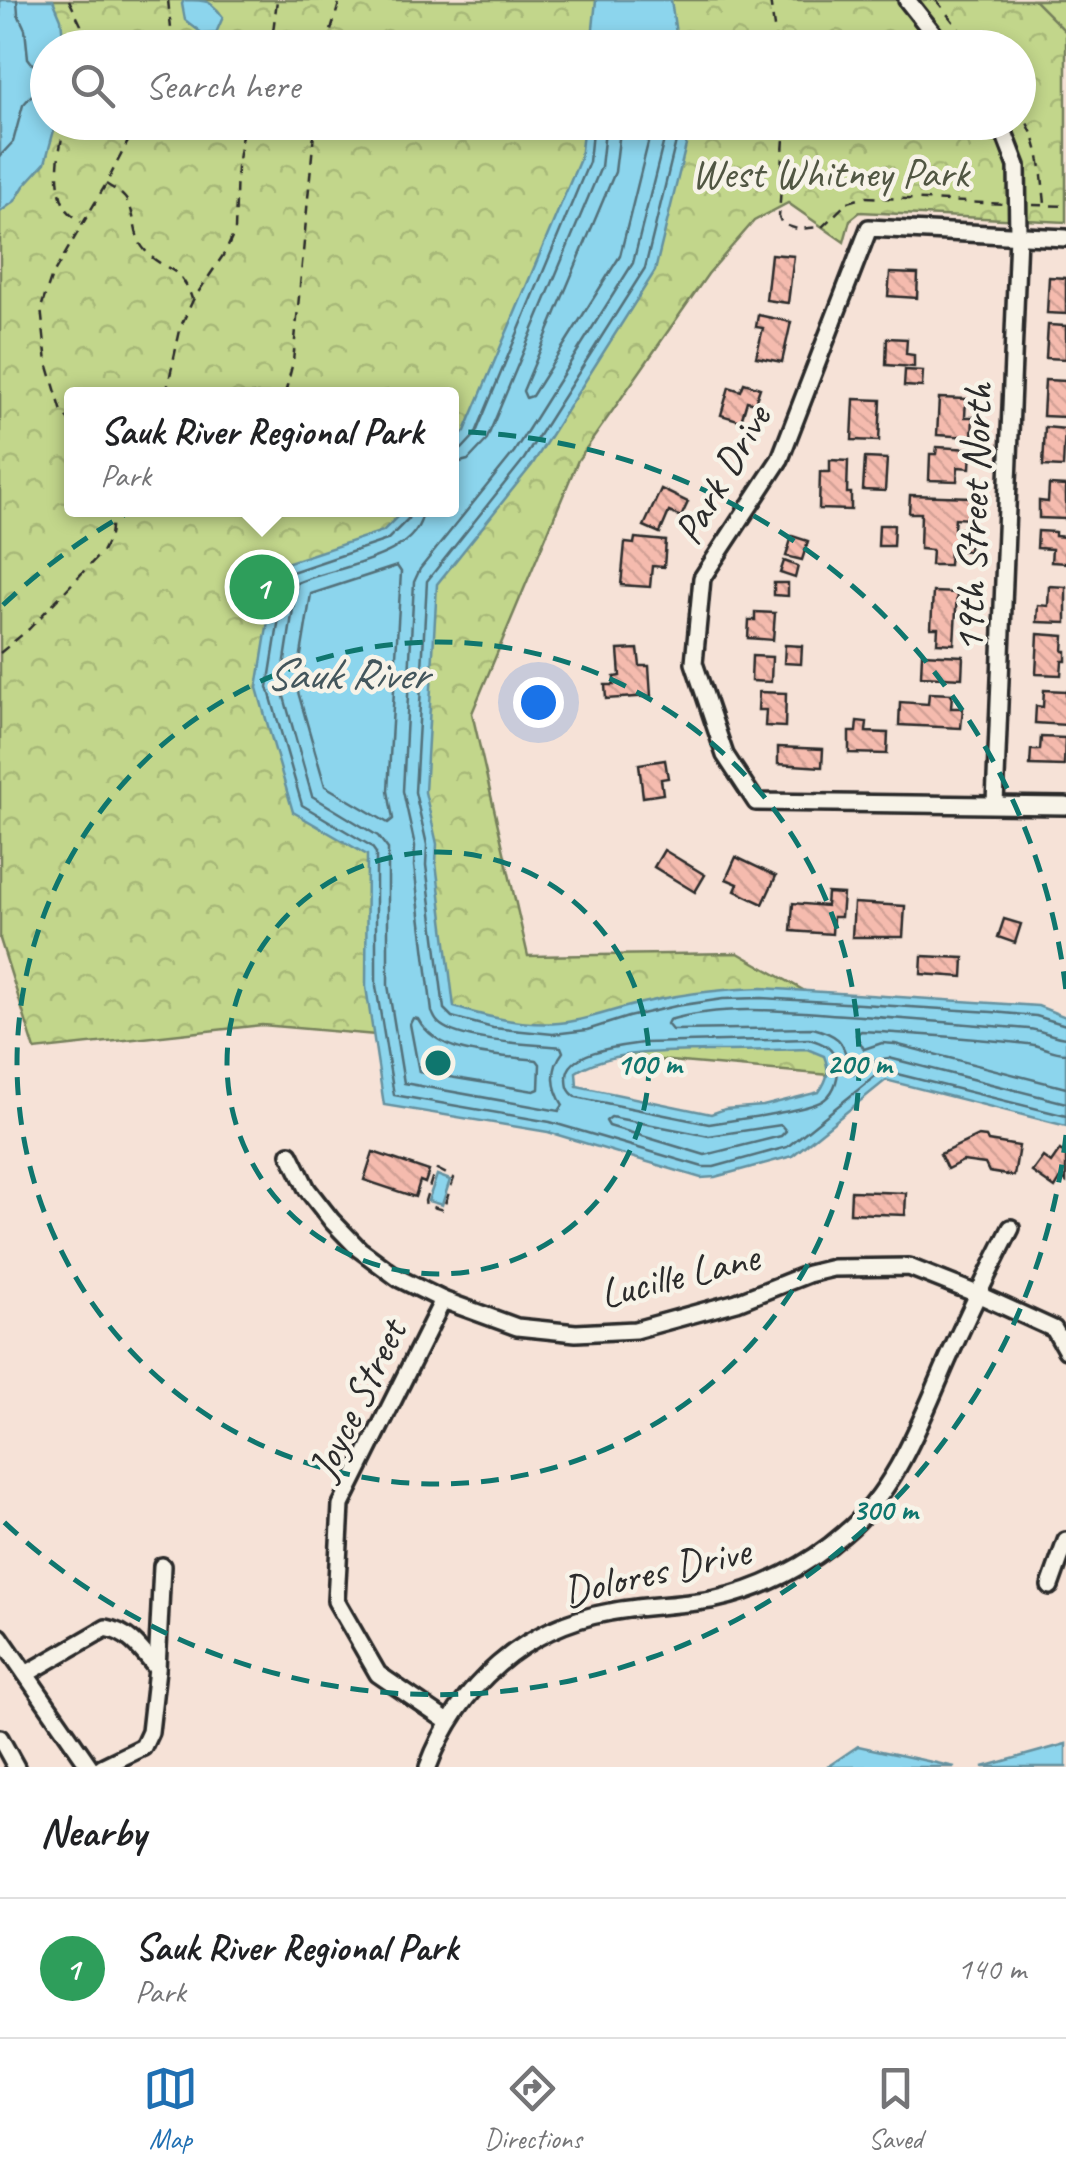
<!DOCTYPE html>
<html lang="en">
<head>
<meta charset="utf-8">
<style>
  :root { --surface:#fff; --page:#f6f6f6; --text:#202124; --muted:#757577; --line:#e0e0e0; --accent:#1f6fb2 }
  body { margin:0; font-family:Caveat,sans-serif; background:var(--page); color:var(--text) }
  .you { position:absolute; left:538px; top:702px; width:35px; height:35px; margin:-25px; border:8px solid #fff; border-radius:50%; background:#1a73e8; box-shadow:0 0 0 15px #1a73e833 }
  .badge { display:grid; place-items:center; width:65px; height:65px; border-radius:50%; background:var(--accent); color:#fff; font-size:32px; font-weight:700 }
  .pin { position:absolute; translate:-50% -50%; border:5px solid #fff; box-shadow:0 2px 10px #0006 }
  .popup { position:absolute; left:64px; top:387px; width:395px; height:130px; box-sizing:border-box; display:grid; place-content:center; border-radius:10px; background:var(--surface); filter:drop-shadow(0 2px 8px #0005); font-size:32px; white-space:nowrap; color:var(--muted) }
  .popup b { font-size:38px; color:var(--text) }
  .popup::after { content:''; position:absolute; left:50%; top:100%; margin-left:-20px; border:20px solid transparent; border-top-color:var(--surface) }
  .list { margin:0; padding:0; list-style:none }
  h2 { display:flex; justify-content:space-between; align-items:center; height:130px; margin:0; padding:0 40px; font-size:42px }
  h2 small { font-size:32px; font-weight:400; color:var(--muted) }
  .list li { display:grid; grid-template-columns:65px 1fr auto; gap:30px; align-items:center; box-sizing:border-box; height:140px; padding:0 40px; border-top:2px solid var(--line) }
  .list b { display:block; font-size:38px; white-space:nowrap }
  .list p { margin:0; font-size:32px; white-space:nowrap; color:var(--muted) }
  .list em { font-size:32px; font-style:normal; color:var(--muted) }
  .icon { flex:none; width:55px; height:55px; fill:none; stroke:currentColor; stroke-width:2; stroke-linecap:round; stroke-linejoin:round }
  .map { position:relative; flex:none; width:1066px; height:1767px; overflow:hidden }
  .search { position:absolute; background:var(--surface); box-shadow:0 5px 15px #0003; left:30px; right:30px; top:30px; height:110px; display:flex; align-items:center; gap:25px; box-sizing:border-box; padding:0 35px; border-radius:55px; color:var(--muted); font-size:38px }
  .sheet { height:270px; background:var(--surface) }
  nav { display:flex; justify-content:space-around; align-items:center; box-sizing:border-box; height:140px; border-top:2px solid var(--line); background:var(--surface); font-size:28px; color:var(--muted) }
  nav a { display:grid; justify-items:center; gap:5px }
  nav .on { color:var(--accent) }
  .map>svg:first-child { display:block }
  .forest { fill:url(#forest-crowns); stroke:#76805b; stroke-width:2.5; fill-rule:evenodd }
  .garden { fill:#c2d68b; stroke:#76805b; stroke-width:2.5 }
  .water { fill:#8cd5ed; stroke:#65919f; stroke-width:2.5; fill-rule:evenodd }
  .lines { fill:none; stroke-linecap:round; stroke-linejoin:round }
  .shore { stroke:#526f79; stroke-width:2.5 }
  .building { fill:url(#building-back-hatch); stroke:#2b2b2b; stroke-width:2.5 }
  .minor-casing { stroke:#2b2b2b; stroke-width:22 }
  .path { stroke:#2b2b2b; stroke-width:2.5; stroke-dasharray:10 8; stroke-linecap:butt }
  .minor { stroke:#f7f3e8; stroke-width:15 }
  .ring { fill:none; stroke:#0f766e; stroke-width:5; stroke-dasharray:18 12 }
  .labels { text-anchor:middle; stroke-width:9; stroke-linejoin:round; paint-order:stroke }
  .park-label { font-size:42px; fill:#515643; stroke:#f7f3e8 }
  .street-label { font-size:42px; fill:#2b2b2b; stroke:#f7f3e8 }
  .water-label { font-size:45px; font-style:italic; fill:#43565c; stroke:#f7f3e8 }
  .centre { fill:#0f766e; stroke:#f7f3e8; stroke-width:5 }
  .ring-label { font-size:30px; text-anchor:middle; font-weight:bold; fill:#0f766e; stroke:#f7f3e8; stroke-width:9; stroke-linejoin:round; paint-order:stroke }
</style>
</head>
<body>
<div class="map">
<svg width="1066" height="1767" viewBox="0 0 1066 1767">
  <defs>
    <pattern id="forest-crowns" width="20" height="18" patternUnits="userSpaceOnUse" patternTransform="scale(2.5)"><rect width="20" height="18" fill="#c2d68b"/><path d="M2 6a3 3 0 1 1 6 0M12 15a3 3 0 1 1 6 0" fill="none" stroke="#a7b878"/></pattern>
    <pattern id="building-back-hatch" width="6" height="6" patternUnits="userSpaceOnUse" patternTransform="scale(2.5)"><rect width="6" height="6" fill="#f5bbae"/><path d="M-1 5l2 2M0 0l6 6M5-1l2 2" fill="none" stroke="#d2a196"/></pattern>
  </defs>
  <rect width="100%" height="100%" fill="#f6e2d7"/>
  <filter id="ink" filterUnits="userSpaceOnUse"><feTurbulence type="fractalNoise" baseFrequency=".01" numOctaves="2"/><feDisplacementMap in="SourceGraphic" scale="20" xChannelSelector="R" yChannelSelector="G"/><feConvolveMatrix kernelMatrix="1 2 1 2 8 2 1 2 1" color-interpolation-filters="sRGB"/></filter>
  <g filter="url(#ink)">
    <!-- forest -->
    <path class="forest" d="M0,0h1066v222l-206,-10 -10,8 -6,22 -56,-39 -34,18 -46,53 -130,186 -106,253 56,243 210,-3 72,41 76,86 -624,-55 -227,25 -35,-111zM48,48h970v74h-970zM72,394h380v116h-380z"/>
    <!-- garden -->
    <polygon class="garden" points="1034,0 1066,0 1066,32"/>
    <!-- water -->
    <g class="water">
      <polygon points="0,0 53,0 61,19 64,47 48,48 48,122 56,123 45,163 24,186 15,201 0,212"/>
      <path d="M184,0c24,0 26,0 39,17l-7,16 -13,1 -18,-14 -3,-16z"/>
      <polygon points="596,0 671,0 678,47 591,47"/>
      <path d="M584,123h104l1,10 -34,138 -123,194 -95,119 -12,208 12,52 -1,19 18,144c32,10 70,19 105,16 24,-2 44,-10 67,-16 45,-12 90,-18 136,-19l276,18 28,11v109l-180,-46 -94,76 -77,21 -14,1 -153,-46 -164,-27 -18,-118 1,-132 -74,-43 -36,-124 20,-122 106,-35 21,-21h48v-65l13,-14 115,-272zM807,1049l17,7c6,15 4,23 -5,36l-56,14 -38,3 -14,5 -134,-28 -1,-14c35,-22 90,-20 130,-21 34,0 68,-1 101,-2z"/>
      <polygon points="437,1175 450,1180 442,1205 428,1201"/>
      <polygon points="1066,1744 1066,1767 983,1767"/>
      <polygon points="858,1746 955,1767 827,1767"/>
    </g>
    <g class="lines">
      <!-- shore -->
      <g class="shore">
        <polyline points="621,122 615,172 523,391 526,398 532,396 620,256 651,131 650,122"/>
        <polyline points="678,122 678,133 645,268 524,459 427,581 415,792 427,845 426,865 444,1009 452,1017 493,1028 553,1034 587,1030 628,1017 676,1006 723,999 762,998 992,1012 1036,1016 1066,1025"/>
        <polyline points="0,156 13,142 23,105 31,96 47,83 28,58 25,29 18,14 17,0"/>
        <polyline points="452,451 462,449 475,435 589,162 593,122"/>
        <polyline points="452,464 468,460 486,441 601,167 606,122"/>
        <polyline points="410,510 408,519 387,540 286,574 268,687 302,805 371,846 376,853 376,986 394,1095 550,1122 703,1167 714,1167 787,1147 879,1073 885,1071 1066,1116"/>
        <path d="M423,510c-3,49 -90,57 -126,73l-16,103 31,110 66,40 10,13v136l16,98 155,28 4,-6c-11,-17 -13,-36 0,-53l-2,-5c-28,-3 -98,-5 -120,-22 -6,-4 -6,-7 -9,-13l-18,-146 1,-20 -12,-55 11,-209 6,-13 94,-117 119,-189 33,-131v-10"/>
        <polygon points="397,566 401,572 388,791 393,819 388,823 325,786 296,685 311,594"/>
        <path d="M413,1018l5,1c21,38 81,36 119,41l3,4 -1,25 -5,2 -115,-19 -9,-48z"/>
        <path d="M1066,1038c-13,-1 -24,-8 -37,-9 -61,-5 -122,-10 -184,-14 -57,-4 -120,-11 -176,5l-2,4 5,6 141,-2c37,10 27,20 41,46l22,-14 13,-2 177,45"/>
        <path d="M809,1039c14,4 24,8 28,24 3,12 -2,28 -12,36 -14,12 -95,21 -116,25l-133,-27c-8,-6 -9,-10 -9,-20 0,-26 55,-31 76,-34z"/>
        <path d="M1066,1053c-14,0 -25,-8 -38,-9 -55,-6 -111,-10 -167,-13l-5,4 8,14 18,-6 13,1 171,44"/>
        <polygon points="611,1117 709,1136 781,1125 786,1131 781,1136 705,1155 609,1126 606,1121"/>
      </g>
    </g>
    <!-- building -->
    <g class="building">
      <polygon points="771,254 794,256 788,303 766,300"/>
      <polygon points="890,273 918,274 917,298 888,296"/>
      <polygon points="1049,277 1066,278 1066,314 1047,313"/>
      <polygon points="758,315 791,322 782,362 756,357 763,328 756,327"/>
      <polygon points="1048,325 1066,326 1066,359 1046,358"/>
      <polygon points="887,338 907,339 906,354 914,355 914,367 886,365"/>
      <polygon points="905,370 923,371 922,387 904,386"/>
      <polygon points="1045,380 1066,381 1064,417 1043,416"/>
      <polygon points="744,383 760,388 755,403 747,401 741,421 721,415 729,387 741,391"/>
      <polygon points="939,398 966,399 965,417 973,417 972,437 937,435"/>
      <polygon points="854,399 881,400 879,441 852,440"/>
      <polygon points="1045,427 1065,429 1063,467 1043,466"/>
      <polygon points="937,447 971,449 970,468 958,467 957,481 929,480 930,454 936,454"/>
      <polygon points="865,458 887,459 885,491 863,490"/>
      <polygon points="830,460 848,461 847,493 851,493 851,510 819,509 820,472 830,472"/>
      <polygon points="1049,485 1066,486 1066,519 1039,518 1039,501 1048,502"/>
      <polygon points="661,489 688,502 681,517 669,512 660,533 644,526"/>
      <polygon points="910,495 972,497 971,519 955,518 954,528 970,529 969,551 950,550 949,565 931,565 932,550 920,549 921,513 909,513"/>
      <polygon points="879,525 894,525 893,546 878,546"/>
      <polygon points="1038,531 1055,532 1055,536 1066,537 1066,563 1051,562 1052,549 1037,548"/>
      <polygon points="792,536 808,541 802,560 786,556"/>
      <polygon points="635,538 666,541 664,567 652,566 650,587 621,585 625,543 634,544"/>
      <polygon points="784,561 798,566 795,578 780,573"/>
      <polygon points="774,583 788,583 788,596 774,595"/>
      <polygon points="1049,586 1066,587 1066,623 1037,622 1038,605 1048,606"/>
      <polygon points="933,592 957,593 954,644 937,643 938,628 931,628"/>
      <polygon points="755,612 775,613 773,640 748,638 749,620 755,620"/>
      <polygon points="1038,634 1064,636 1063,651 1066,651 1066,661 1062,661 1061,675 1036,674"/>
      <polygon points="785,645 802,646 801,664 784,663"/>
      <polygon points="638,649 640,666 649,666 651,696 606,699 605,685 614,685 614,677 620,676 618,650"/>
      <polygon points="922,654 963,656 962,678 921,676"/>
      <polygon points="752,656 772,657 771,682 751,681"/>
      <polygon points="1044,690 1066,691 1066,725 1035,723 1036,706 1043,707"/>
      <polygon points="759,692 786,693 785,727 765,726 766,710 758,710"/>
      <polygon points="929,693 952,694 951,708 963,708 961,728 899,725 900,702 928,704"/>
      <polygon points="857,721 867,722 866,732 888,733 887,754 849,753 849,732 856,732"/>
      <polygon points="1041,737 1065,738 1064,766 1030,765 1031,750 1040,750"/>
      <polygon points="778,747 823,749 822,767 778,764"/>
      <polygon points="665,760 668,778 661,779 663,794 643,797 639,764"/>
      <polygon points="664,850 705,875 695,892 654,867"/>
      <polygon points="736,857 776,876 763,904 735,891 738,884 726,879"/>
      <polygon points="827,893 843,894 841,917 833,917 832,934 791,931 793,903 826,906"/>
      <polygon points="854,903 905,906 903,937 852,937"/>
      <polygon points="1004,919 1021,924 1015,943 998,937"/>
      <polygon points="922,956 964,958 963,977 921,974"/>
      <polygon points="978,1136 986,1137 988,1141 1019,1146 1014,1176 989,1172 985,1164 963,1161 947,1169 940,1154"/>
      <polygon points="1060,1150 1066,1154 1066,1182 1061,1178 1055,1188 1032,1172 1043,1157 1051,1163"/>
      <polygon points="373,1152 429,1171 425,1183 420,1181 415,1197 364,1180"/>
      <polygon points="851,1191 906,1193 905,1215 850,1213"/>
    </g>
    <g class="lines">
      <!-- minor casing -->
      <g class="minor-casing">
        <g id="minor">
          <polyline points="907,0 945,48"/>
          <polyline points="1066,238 869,228 780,459 702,578 694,663 725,755 756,802 1066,806"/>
          <polyline points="995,803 1018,235 1017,166 1000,122"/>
          <polyline points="290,1154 307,1189 332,1221 359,1249 398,1278 443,1300 517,1327 576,1333 635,1330 737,1302 808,1274 833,1268 909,1267 977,1294 1054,1329 1066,1350"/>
          <polyline points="443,1300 341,1505 336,1601 378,1674 448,1722"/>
          <polyline points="1050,1586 1066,1541"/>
          <polyline points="0,1637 90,1767"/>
          <polyline points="157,1669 162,1566"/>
          <path d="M26,1674l80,-46c24,4 37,24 51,41l-7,63 -7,15 -41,20"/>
          <polyline points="0,1738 16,1767"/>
          <path d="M428,1767c30,-81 96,-140 182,-155 35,-7 71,-6 106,-13 46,-10 93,-34 128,-65 53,-44 77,-114 104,-175 20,-45 41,-88 63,-131"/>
        </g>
      </g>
      <!-- path -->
      <g class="path">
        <polyline points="69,0 81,25 81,48"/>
        <polyline points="168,0 173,48"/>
        <polyline points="770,0 777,48"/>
        <polyline points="936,0 974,48"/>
        <polyline points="81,37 128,48"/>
        <polyline points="271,48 277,0"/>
        <polyline points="326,48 340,0"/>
        <path d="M1018,108c22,32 23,58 27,96"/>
        <path d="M66,122c-7,24 -13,59 -2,83 3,7 11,12 17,17"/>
        <polyline points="785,122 779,217 782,224 797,229 822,227 848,202 866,197 1005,204"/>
        <path d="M106,184c6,4 14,8 19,14 12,15 7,37 19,51 19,24 36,13 48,50"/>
        <polyline points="1033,205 1066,206"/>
        <polyline points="166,394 181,326 193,300 226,251 235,231 237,166 244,122"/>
        <polyline points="285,394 293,362 315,122"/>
        <polyline points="72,425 62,412 47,363 41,308 51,278 106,184 138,122"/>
        <polyline points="0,653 29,629 102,552 110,536 113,510"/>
        <polygon points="437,1169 454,1178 443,1210 426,1205 425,1201 433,1175"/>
      </g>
      <!-- minor -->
      <use href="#minor" class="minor"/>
    </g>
  </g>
  <!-- distance rings -->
  <g class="ring">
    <circle cx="438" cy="1063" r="211"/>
    <circle cx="438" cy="1063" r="421"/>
    <path d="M1066 1135A632 632 0 0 1 3 1521M3 605A632 632 0 0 1 1066 991"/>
  </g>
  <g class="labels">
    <!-- park labels -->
    <g class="park-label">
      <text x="830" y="187">West Whitney Park</text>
    </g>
    <!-- street labels -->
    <g class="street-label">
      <text transform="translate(721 474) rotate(-60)" y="15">Park Drive</text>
      <text transform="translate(972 518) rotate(-88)" y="15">19th Street North</text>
      <text transform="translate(679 1274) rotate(-14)" y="15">Lucille Lane</text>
      <text transform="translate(356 1399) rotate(-64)" y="15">Joyce Street</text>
      <text transform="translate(656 1570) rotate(-13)" y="15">Dolores Drive</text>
    </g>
    <!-- water labels -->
    <g class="water-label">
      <text x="346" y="689">Sauk River</text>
    </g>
  </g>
  <circle cx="438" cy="1063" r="15" class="centre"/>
  <g class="ring-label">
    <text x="649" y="1074">100 m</text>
    <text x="859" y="1074">200 m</text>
    <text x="885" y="1520">300 m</text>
  </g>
</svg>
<div class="you"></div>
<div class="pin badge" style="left:262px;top:587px;background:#2e9e5b">1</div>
<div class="popup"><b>Sauk River Regional Park</b>Park</div>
<div class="search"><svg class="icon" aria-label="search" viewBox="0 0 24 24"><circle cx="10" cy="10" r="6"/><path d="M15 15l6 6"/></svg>Search here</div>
</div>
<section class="sheet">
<h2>Nearby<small></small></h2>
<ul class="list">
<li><span class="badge" style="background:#2e9e5b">1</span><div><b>Sauk River Regional Park</b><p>Park</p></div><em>140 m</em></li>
</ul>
</section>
<nav>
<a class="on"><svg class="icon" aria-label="map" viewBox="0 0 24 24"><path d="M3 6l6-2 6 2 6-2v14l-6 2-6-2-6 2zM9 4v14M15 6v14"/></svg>Map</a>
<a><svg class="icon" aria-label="directions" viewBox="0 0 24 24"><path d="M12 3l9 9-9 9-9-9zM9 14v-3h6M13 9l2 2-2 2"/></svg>Directions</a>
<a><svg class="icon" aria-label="saved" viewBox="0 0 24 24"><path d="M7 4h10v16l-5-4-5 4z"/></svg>Saved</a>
</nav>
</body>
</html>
